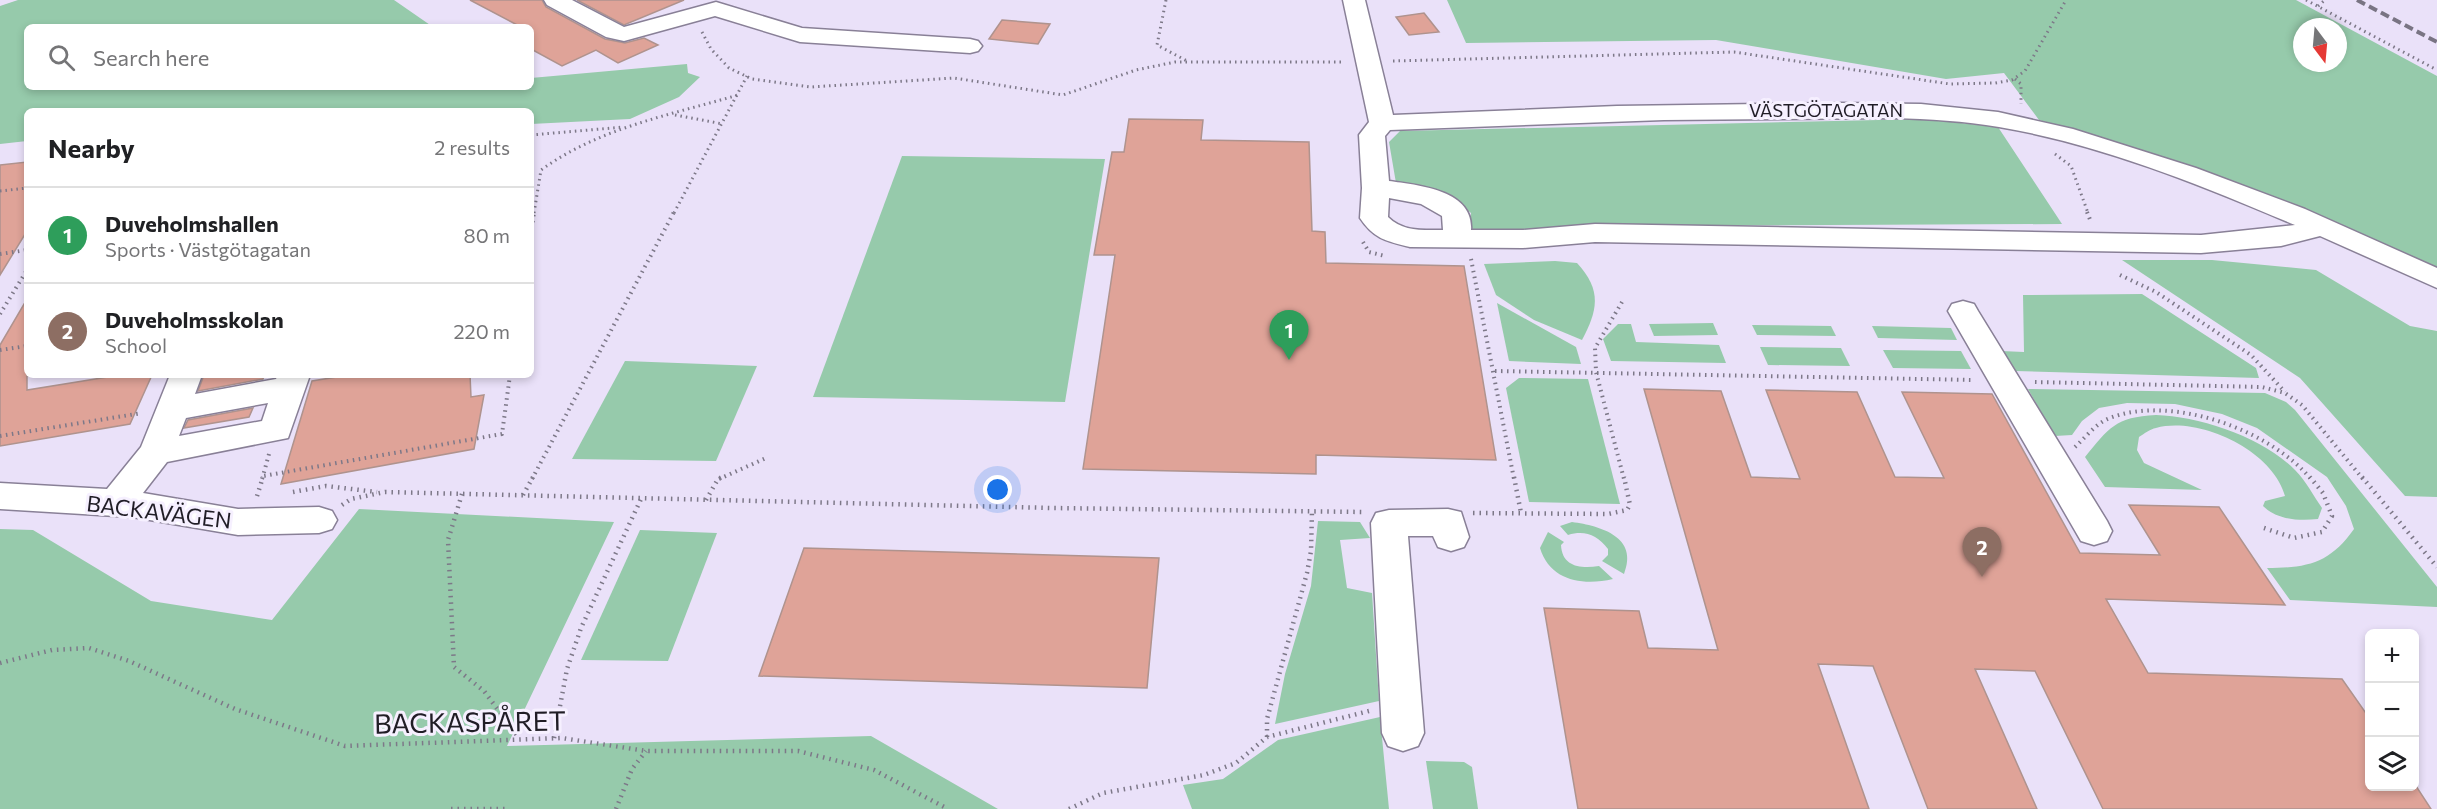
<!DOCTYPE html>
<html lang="en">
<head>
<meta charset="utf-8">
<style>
  :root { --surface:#fff; --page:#f2f2f2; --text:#202124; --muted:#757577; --line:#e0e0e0; --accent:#d93025 }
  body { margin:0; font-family:Commissioner,sans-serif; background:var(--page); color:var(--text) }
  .controls { position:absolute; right:18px; bottom:18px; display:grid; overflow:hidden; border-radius:9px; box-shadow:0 3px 9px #0003 }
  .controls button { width:54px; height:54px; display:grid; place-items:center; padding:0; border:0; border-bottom:2px solid var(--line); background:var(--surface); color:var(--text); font:30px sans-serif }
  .compass { position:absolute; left:2293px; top:18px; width:54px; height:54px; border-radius:50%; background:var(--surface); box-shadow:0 3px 9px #0003; rotate:164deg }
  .you { position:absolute; left:998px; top:490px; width:21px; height:21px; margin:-15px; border:4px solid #fff; border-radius:50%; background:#1a73e8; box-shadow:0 0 0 9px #1a73e833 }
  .badge { display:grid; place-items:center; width:39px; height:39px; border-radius:50%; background:var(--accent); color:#fff; font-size:20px; font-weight:700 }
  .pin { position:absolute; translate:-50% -50px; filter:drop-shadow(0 2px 3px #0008) }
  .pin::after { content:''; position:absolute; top:32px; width:21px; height:18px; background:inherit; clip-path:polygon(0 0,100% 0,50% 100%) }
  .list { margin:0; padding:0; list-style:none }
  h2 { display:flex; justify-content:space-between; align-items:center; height:78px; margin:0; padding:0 24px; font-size:26px }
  h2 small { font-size:20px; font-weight:400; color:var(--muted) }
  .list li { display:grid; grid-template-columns:39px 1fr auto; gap:18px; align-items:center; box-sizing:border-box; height:96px; padding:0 24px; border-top:2px solid var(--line) }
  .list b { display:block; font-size:22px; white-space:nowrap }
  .list p { margin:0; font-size:20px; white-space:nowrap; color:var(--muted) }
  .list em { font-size:20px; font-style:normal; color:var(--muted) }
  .icon { flex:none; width:33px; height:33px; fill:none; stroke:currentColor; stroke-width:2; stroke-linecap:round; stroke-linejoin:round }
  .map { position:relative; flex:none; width:2437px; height:809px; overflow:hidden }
  .search { position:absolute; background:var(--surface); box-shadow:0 3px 9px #0003; left:24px; top:24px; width:510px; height:66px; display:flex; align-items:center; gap:15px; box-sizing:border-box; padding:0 21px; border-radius:9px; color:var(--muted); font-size:22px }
  .panel { position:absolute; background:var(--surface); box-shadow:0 3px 9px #0003; left:24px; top:108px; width:510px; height:270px; border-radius:9px }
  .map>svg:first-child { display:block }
  .green { fill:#96caab; fill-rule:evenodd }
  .building { fill:#dfa398; stroke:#af938e; stroke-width:1.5 }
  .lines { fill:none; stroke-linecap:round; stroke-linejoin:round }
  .minor-casing { stroke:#898097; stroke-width:3 }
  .path-far2 { stroke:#7d7888; stroke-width:3; stroke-dasharray:1.5 4; stroke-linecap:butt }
  .path-far1 { stroke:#7d7888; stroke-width:4; stroke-dasharray:1.5 4.5; stroke-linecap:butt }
  .path { stroke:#7d7888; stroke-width:4.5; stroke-dasharray:1.5 5; stroke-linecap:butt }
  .minor { fill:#fff; fill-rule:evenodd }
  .rail { stroke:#797483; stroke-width:4; stroke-dasharray:9 4.5; stroke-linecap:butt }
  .labels { text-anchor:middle; stroke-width:6; stroke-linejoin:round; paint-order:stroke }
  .far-street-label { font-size:18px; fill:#201d26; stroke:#f6f0ff }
  .street-label { font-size:22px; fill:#201d26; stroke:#f6f0ff }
  .near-street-label { font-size:27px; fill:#201d26; stroke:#f6f0ff }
</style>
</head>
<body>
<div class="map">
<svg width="2437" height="809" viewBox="0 0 2437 809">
  <rect width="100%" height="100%" fill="#eae1f9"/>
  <!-- green -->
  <g class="green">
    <polygon points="18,0 394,0 433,27 27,27 27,87 531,87 531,78 687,64 688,73 700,77 679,97 630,119 531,124 531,111 27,111 27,141 0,144 0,6"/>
    <path d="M1447,0h849l141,76v194l-235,-100 -163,-50 -35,-47 -58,6 -230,-39 -250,3zM2302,27h36v36h-36z"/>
    <polygon points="1923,119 1998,127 2062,224 1591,226 1470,233 1471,213 1446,193 1396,183 1389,142 1400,131"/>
    <polygon points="902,156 1105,159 1065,402 813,397"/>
    <polygon points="2122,260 2212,260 2316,270 2410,326 2437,331 2437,497 2405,496 2300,378"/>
    <path d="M1555,261l22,2c25,27 21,47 5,77l-48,-20 -38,-25 -12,-31z"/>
    <polygon points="2142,294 2256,368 2259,378 2015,371 2001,351 2024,352 2023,295"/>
    <polygon points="1497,303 1576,347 1581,364 1509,361"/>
    <polygon points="1713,323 1718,335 1654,336 1649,324"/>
    <polygon points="1618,324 1631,324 1636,342 1719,345 1726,363 1611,361 1603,339"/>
    <polygon points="1752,325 1831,326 1836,336 1757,335"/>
    <polygon points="1872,326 1951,328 1957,340 1878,338"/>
    <polygon points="1760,347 1841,348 1850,366 1768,365"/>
    <polygon points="1883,350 1961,351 1971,369 1893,368"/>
    <polygon points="625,361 757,366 716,461 572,459"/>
    <polygon points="1519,378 1588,379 1620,504 1529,502 1506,388"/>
    <path d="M2028,389l237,4 21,9 9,8 142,177v20l-147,-7 -23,-32c41,0 63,-5 87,-39l-8,-23 -19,-29 -70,-49 -35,-14 -47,-10 -48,-1 -28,5 -17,13 -10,14 -17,1z"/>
    <path d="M2156,415c44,1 108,23 139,55 11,11 18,25 27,38l-4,11c-19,2 -41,1 -55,-13l2,-5 20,-5c-12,-45 -85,-80 -129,-68 -6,1 -12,6 -17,9l-2,13 7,13 58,27 -97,-3 -20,-30c24,-29 30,-40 71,-42z"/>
    <polygon points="359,509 614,522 507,746 871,736 998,809 0,809 0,529 33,530 151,601 272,620"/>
    <polygon points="1318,521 1360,522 1370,538 1340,540 1347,588 1372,593 1379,701 1275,724 1285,674 1311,586"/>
    <path d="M1572,522c29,4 67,15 52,52l-22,-13 6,-6v-6c-11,-14 -23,-19 -40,-14l-8,-9z"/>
    <polygon points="640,530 717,533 668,661 581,660"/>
    <path d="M1548,532l16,10 -3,3c1,22 20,24 38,21l14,13c-30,7 -63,2 -73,-31z"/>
    <polygon points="1380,717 1389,809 1192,809 1183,785 1223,779 1278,740"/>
    <polygon points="1426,761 1464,762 1472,767 1478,809 1433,809"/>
  </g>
  <!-- building -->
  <g class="building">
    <polygon points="470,0 542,0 546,7 605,39 625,43 644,38 658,45 618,63 596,50 562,66 531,49 531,27 521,27"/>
    <polygon points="577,0 684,0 624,25"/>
    <polygon points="1424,13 1439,32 1409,35 1396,17"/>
    <polygon points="1002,20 1050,24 1038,44 989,39"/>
    <polygon points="1129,119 1203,120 1201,140 1309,142 1312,231 1325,232 1326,263 1464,266 1496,460 1316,455 1316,474 1083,469 1115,255 1094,255 1112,152 1124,152"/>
    <polygon points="27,162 27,231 0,275 0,165"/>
    <polygon points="27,299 27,390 120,375 152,375 130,424 0,446 0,345"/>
    <polygon points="204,375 264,375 263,379 198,391"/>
    <polygon points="349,375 470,375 471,397 484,395 474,449 281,484 312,381"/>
    <polygon points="1644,389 1721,391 1751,477 1800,479 1766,390 1857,392 1895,477 1944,478 1902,392 1992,394 2080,553 2160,555 2129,505 2219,507 2285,605 2106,599 2148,673 2342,679 2370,719 2370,786 2416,786 2431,809 2103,809 2035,671 1975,669 2037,809 1928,809 1873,666 1818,664 1869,809 1578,809 1544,608 1639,611 1648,648 1718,650"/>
    <polygon points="253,408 249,417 184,428 188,420"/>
    <polygon points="804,548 1159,558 1147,688 759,676"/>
  </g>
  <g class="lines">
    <!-- minor casing -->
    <g class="minor-casing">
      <g id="minor">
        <polygon points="544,0 572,0 624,27 716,2 802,28 970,39 978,41 982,46 978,51 970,53 800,42 715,16 624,41 606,37 547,5"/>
        <path d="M1343,0h22l28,115 224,-9 222,-3 82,1 77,8 75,17 123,39 109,41 132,59v20l-117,-52 -39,10 -80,7 -606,-11 -72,6 -113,-1c-24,-6 -36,-8 -50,-29l2,-30 -3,-53 10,-13zM1894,118c35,1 70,3 105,9 101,17 202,58 296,98l-94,10 -606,-11 -72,6h-52c3,-40 -53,-45 -82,-49l-4,-45 5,-6 274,-10zM1389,198l32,6 21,12 1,14c-20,0 -40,2 -55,-13z"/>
        <polygon points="1963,301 1974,304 1978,311 2107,521 2112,531 2107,541 2094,545 2081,541 1948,311 1952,304"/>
        <path d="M170,375h32l-7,19 81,-15 2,-4h32l-22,63 -121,24 -24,31 95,16 81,-2 13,4 5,9 -5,9 -13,4 -81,2 -106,-18 -132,-8v-26l107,6 34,-42zM268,403l-6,18 -83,15 7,-18z"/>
        <polygon points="1448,509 1461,512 1469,537 1464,547 1451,551 1438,547 1433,536 1408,536 1424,733 1418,746 1403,751 1388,746 1382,733 1371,523 1376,513 1389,510"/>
      </g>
    </g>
    <!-- path-far2 -->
    <g class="path-far2">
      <polyline points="1166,0 1157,45 1187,61"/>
      <polyline points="2306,0 2437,70"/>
      <polyline points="2318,6 2325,0"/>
      <polyline points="702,32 711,49 729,68 752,79 811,87 954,78 1063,95 1136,70 1175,62 1344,62"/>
      <polyline points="1393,61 1734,52 1950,84 1995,83 2012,80 2025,71 2066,0"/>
      <polyline points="2015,79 2021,84 2021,104"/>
      <polyline points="675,115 723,124"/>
      <polyline points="531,135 624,127"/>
      <polyline points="2055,154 2071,166 2088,213"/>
      <polyline points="0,191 27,188"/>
      <path d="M534,213l7,-43c58,-42 129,-55 197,-75"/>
      <polyline points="674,213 747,76"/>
    </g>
    <!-- path-far1 -->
    <g class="path-far1">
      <polyline points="2087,212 2091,222"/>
      <polyline points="531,234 534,212"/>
      <polyline points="1363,242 1369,252 1385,256"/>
      <polyline points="0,254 27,250"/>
      <polyline points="1471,259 1514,479"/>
      <polyline points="2120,275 2156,292 2251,355 2285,392"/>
      <polyline points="1622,302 1595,348 1596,372 1624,479"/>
      <polyline points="0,314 27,270"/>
      <polyline points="0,350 27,346"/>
      <polyline points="1495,371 1974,380"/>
      <polyline points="2035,382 2262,387 2285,393 2302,405 2363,479"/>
      <polyline points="0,436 142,413"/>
      <path d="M2075,447c11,-10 21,-24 35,-29 62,-24 160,12 201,61"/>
      <polyline points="269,454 263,476 502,434 510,375"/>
      <polyline points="262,479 263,476"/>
      <polyline points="532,479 674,212"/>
      <polyline points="719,479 766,458"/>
    </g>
    <!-- path -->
    <g class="path">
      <polyline points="1514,477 1521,513"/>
      <polyline points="2362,477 2437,567"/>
      <polyline points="293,492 326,486 377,492"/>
      <polyline points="462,494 448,540 454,667 484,691 519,738"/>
      <polyline points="523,495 533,477"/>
      <polyline points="257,496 263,477"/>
      <polyline points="706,500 718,479 722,477"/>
      <polyline points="342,505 351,499 385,492 1052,508 1364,512"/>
      <polyline points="1473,513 1608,514 1627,510 1630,505 1624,477"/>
      <polyline points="2264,528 2294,538 2322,532 2332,516 2323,493 2310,477"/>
      <polyline points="0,663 52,650 89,648 129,661 235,709 345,746 562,738 646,751 798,751 874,770 948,809"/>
      <polyline points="1267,737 1267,719 1307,573 1311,551 1312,511"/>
      <polyline points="554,738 567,669 581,628 641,499"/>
      <polyline points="451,809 505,809"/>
      <polyline points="616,809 632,769 646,751"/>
      <polyline points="1069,809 1103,793 1204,775 1236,763 1267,737 1369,711"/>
    </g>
    <!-- minor -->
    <use href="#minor" class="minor"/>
    <!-- rail -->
    <polyline class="rail" points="2357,0 2437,42"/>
  </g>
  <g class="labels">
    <!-- far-street labels -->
    <g class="far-street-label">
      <text x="1826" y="117">VÄSTGÖTAGATAN</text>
    </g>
    <!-- street labels -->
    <g class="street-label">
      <text transform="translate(159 512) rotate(7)" y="8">BACKAVÄGEN</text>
    </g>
    <!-- near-street labels -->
    <g class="near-street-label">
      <text transform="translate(470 723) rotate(-1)" y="9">BACKASPÅRET</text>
    </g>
  </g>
</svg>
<div class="controls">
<button>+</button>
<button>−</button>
<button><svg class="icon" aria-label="layers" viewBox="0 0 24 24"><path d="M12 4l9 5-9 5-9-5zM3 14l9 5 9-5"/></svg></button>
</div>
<svg class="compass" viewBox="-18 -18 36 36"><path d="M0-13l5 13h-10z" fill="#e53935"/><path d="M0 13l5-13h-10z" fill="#757577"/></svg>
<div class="you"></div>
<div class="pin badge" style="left:1289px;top:360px;background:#2e9e5b">1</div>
<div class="pin badge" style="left:1982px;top:577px;background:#8d6e63">2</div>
<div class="search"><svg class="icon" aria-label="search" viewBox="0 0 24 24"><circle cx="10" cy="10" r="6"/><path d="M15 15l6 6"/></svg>Search here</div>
<section class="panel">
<h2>Nearby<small>2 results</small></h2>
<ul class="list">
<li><span class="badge" style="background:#2e9e5b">1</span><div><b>Duveholmshallen</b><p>Sports · Västgötagatan</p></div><em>80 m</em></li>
<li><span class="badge" style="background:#8d6e63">2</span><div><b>Duveholmsskolan</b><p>School</p></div><em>220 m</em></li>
</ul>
</section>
</div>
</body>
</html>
